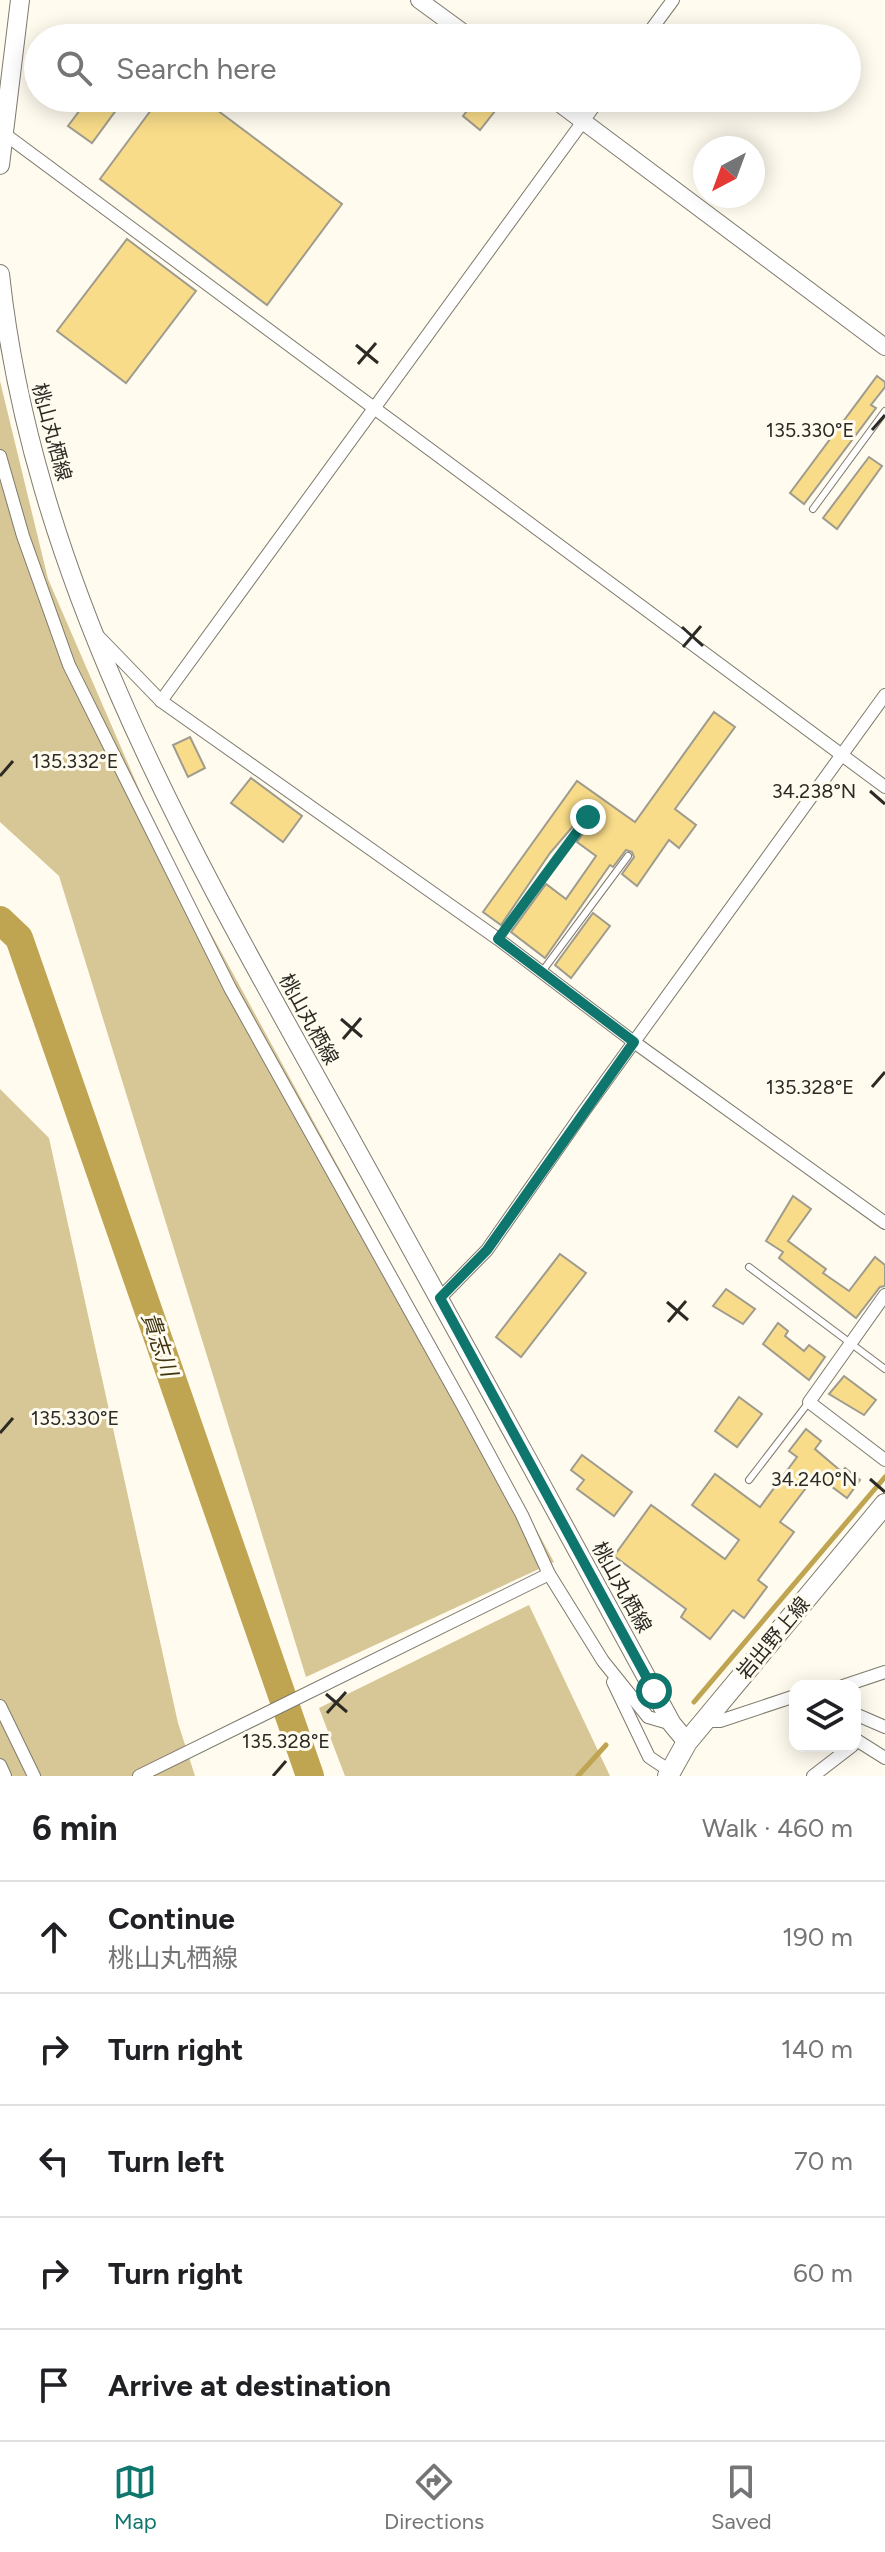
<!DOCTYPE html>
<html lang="en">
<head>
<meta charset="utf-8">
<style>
  :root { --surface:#fff; --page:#f2f2f2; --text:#202124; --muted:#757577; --line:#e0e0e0; --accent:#0f766e }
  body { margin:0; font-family:Figtree,"Noto Sans JP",sans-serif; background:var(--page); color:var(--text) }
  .controls { position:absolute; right:24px; bottom:24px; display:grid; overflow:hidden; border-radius:16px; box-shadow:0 4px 20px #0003 }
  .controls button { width:72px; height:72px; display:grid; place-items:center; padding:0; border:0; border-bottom:2px solid var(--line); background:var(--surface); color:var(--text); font:40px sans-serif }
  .compass { position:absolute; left:693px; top:136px; width:72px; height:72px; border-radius:50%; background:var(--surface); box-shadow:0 4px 20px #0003; rotate:221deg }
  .stop { position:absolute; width:24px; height:24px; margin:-18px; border:6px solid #0f766e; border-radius:50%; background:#fff }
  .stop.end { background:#0f766e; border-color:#fff; box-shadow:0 2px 8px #0008 }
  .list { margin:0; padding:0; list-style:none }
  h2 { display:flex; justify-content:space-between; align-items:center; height:104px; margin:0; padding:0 32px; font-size:34px }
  h2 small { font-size:26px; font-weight:400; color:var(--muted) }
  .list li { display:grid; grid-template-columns:52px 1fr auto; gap:24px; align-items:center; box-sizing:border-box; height:112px; padding:0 32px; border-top:2px solid var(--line) }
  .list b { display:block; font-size:30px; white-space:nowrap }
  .list p { margin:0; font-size:26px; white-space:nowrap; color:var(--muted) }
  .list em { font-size:26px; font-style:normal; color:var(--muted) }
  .icon { flex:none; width:44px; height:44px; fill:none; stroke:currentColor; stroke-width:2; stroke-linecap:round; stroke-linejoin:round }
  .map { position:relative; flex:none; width:885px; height:1776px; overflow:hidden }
  .search { position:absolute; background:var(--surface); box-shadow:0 4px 20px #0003; left:24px; right:24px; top:24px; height:88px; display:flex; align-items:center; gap:20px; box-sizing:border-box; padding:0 28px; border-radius:44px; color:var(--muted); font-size:30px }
  .sheet { height:664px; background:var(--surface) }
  nav { display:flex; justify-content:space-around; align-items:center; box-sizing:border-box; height:112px; border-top:2px solid var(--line); background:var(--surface); font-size:22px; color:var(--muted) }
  nav a { display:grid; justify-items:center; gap:4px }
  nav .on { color:var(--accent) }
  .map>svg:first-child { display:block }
  .green { fill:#d7c696 }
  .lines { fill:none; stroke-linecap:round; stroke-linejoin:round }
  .stream { stroke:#bfa451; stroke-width:5 }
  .river { stroke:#bfa451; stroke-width:28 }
  .building { fill:#f8dc89; stroke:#9f9b8d; stroke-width:2 }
  .service-casing { stroke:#7f7a6d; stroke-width:8 }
  .minor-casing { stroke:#7f7a6d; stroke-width:14 }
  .tertiary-casing { stroke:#7f7a6d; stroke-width:18 }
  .secondary-casing { stroke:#7f7a6d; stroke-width:20 }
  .primary-casing { stroke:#7f7a6d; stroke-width:22 }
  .service { stroke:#fff; stroke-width:6 }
  .minor { stroke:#fff; stroke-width:12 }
  .tertiary { stroke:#fff; stroke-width:16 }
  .secondary { stroke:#fff; stroke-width:18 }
  .primary { stroke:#fff; stroke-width:20 }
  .route { stroke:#0f766e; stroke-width:10 }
  .ticks { fill:none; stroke:#2c2a25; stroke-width:3 }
  .labels { text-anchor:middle; stroke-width:6; stroke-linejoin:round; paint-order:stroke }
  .street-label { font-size:20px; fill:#2c2a25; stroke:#fffbef }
  .water-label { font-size:22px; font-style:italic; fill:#403510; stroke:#fffbef }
  .ticks-label { font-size:20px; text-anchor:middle; fill:#2c2a25; stroke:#fffbef; stroke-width:6; stroke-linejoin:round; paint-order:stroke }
</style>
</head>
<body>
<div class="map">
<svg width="885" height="1776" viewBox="0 0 885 1776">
  <rect width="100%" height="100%" fill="#fffbef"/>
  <!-- green -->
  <g class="green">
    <polygon points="0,381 48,579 165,849 554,1562 306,1677 59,876 0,822"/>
    <polygon points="0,1089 49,1138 178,1723 195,1776 0,1776"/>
    <polygon points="529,1605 610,1776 345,1776 319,1708"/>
  </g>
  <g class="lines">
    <!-- stream -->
    <g class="stream">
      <polyline points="694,1702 885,1477"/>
      <polyline points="578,1776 606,1745"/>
    </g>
    <!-- river -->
    <polyline class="river" points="0,920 19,938 310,1776"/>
  </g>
  <!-- building -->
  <g class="building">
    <polygon points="89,98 125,98 92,143 68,126"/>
    <polygon points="160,98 201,98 342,204 267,305 100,179"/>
    <polygon points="477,98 495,111 480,130 463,116"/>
    <polygon points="127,239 196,291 126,383 57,331"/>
    <polygon points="877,376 885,382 885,387 871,405 876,408 804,504 790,493"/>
    <polygon points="869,457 882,466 837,529 823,518"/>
    <polygon points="714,712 735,727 675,809 696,825 679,848 669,840 637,886 622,874 634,857 632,852 626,850 613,867 610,865 545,958 511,932 546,884 566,899 596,856 577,842 594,818 592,813 586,811 550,853 501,925 483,912 577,781 635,822"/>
    <polygon points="190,737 205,768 188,777 173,745"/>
    <polygon points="251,778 302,816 283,842 231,803"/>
    <polygon points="593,913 610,926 571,978 555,965"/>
    <polygon points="793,1196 811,1209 788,1241 826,1269 823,1273 849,1291 875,1257 885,1265 885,1286 880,1287 856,1318 779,1258 783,1252 766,1241"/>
    <polygon points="560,1254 586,1273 521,1357 496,1337"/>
    <polygon points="726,1289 755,1309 743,1324 713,1306"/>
    <polygon points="778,1323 788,1331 785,1336 804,1351 809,1345 825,1357 809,1380 763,1344"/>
    <polygon points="844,1376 876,1400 864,1415 829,1394"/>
    <polygon points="739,1397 762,1414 737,1447 715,1431"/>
    <polygon points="806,1429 821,1441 815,1449 842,1472 845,1468 860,1480 847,1498 816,1475 780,1522 794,1532 758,1580 767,1587 744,1618 733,1610 710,1639 681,1617 686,1609 614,1556 651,1505 725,1559 739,1540 692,1505 715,1474 760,1507 797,1457 789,1451"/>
    <polygon points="582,1455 632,1492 614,1516 577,1489 584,1480 571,1470"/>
  </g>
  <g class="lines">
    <!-- service casing -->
    <g class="service-casing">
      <g id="service">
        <polyline points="813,509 885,411"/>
        <polyline points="498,939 588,817"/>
        <polyline points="541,973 628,856"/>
        <polyline points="749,1267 885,1369"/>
        <polyline points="749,1480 809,1402"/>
      </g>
    </g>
    <!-- minor casing -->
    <g class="minor-casing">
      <g id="minor">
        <polyline points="645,38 673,0"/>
        <polyline points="2,132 885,787"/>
        <polyline points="0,456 23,536 69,665 230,988 463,1406 522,1515 549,1574 603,1661 648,1717 672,1724"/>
        <polyline points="99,637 161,701 498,939 634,1042 885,1223"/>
        <polyline points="161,701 600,98"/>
        <polyline points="885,1295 809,1402 885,1460"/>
        <polyline points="440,1298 487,1250 584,1111 885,695"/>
        <polyline points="613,1682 649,1757 670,1771"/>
        <polyline points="843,1686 885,1672"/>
        <polyline points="0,1706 34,1776"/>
        <polyline points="855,1714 885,1727"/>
        <polyline points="705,1721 720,1721 795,1696"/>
        <polyline points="855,1743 858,1741 885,1758"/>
        <polyline points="0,1765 5,1776"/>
        <polyline points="139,1776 549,1574"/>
        <polyline points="813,1776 852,1746"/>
      </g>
    </g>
    <!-- tertiary casing -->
    <g class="tertiary-casing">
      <g id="tertiary">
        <polyline points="419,0 471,38"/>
        <polyline points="552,98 885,347"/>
      </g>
    </g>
    <!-- secondary casing -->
    <g class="secondary-casing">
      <g id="secondary">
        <polyline points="0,165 20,0"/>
        <path d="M0,274c34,316 202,597 353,869 108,193 213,387 319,581l15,18"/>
      </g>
    </g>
    <!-- primary casing -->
    <g class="primary-casing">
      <polyline id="primary" points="668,1776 687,1742 885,1504"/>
    </g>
    <!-- service -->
    <use href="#service" class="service"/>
    <!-- minor -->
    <use href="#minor" class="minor"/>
    <!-- tertiary -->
    <use href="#tertiary" class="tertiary"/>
    <!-- secondary -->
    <use href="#secondary" class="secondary"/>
    <!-- primary -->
    <use href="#primary" class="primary"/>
  </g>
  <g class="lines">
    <!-- route -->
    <polyline class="route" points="588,817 498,939 634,1042 487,1250 440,1298 654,1691"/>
  </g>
  <!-- ticks -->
  <path class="ticks" d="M356,345l22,18M358,364l18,-21M872,430l13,-15M682,627l21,19M683,647l18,-21M0,776l13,-15M870,791l15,13M341,1019l21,18M343,1039l18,-21M872,1087l13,-15M667,1302l21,18M668,1322l18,-21M0,1433l13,-15M870,1479l15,13M326,1694l21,18M327,1713l19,-21M273,1776l13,-15"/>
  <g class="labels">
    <!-- street labels -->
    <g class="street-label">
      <text transform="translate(52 432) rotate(75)" y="7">桃山丸栖線</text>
      <text transform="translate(309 1019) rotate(61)" y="7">桃山丸栖線</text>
      <text transform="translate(622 1587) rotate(61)" y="7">桃山丸栖線</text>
      <text transform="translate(773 1638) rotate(-50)" y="7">岩出野上線</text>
    </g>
    <!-- water labels -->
    <g class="water-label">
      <text transform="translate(160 1344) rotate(71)" y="8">貴志川</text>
    </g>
  </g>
  <g class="ticks-label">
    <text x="810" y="437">135.330°E</text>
    <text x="75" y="768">135.332°E</text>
    <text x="814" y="798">34.238°N</text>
    <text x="810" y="1094">135.328°E</text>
    <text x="75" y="1425">135.330°E</text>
    <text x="814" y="1486">34.240°N</text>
    <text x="286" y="1748">135.328°E</text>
  </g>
</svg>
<div class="controls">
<button><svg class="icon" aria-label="layers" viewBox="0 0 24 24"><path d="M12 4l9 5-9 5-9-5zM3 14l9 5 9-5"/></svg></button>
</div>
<svg class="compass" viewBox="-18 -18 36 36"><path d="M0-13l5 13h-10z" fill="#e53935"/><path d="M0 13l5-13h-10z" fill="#757577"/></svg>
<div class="stop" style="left:654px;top:1691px"></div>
<div class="stop end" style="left:588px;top:817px"></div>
<div class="search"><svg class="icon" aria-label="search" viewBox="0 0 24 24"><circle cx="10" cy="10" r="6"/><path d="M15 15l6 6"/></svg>Search here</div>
</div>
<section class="sheet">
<h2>6 min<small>Walk · 460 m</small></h2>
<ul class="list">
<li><svg class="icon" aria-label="ahead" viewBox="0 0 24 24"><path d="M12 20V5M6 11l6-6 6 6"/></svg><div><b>Continue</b><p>桃山丸栖線</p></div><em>190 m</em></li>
<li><svg class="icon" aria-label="right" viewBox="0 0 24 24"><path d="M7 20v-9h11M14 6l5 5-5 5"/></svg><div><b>Turn right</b></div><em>140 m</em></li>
<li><svg class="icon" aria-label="left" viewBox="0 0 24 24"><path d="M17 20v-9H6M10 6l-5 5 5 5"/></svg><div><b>Turn left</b></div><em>70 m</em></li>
<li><svg class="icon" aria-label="right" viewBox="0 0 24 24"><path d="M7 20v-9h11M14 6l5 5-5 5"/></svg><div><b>Turn right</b></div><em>60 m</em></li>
<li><svg class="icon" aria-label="arrive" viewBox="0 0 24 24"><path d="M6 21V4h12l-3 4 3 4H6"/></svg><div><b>Arrive at destination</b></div></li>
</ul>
</section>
<nav>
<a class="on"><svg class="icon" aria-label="map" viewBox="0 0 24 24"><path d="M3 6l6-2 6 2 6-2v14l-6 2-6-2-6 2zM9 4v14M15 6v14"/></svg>Map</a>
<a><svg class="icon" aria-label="directions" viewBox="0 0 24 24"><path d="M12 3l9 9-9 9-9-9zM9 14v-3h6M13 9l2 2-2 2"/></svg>Directions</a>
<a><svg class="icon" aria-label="saved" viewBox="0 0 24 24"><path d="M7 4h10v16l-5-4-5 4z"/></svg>Saved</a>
</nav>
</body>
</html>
